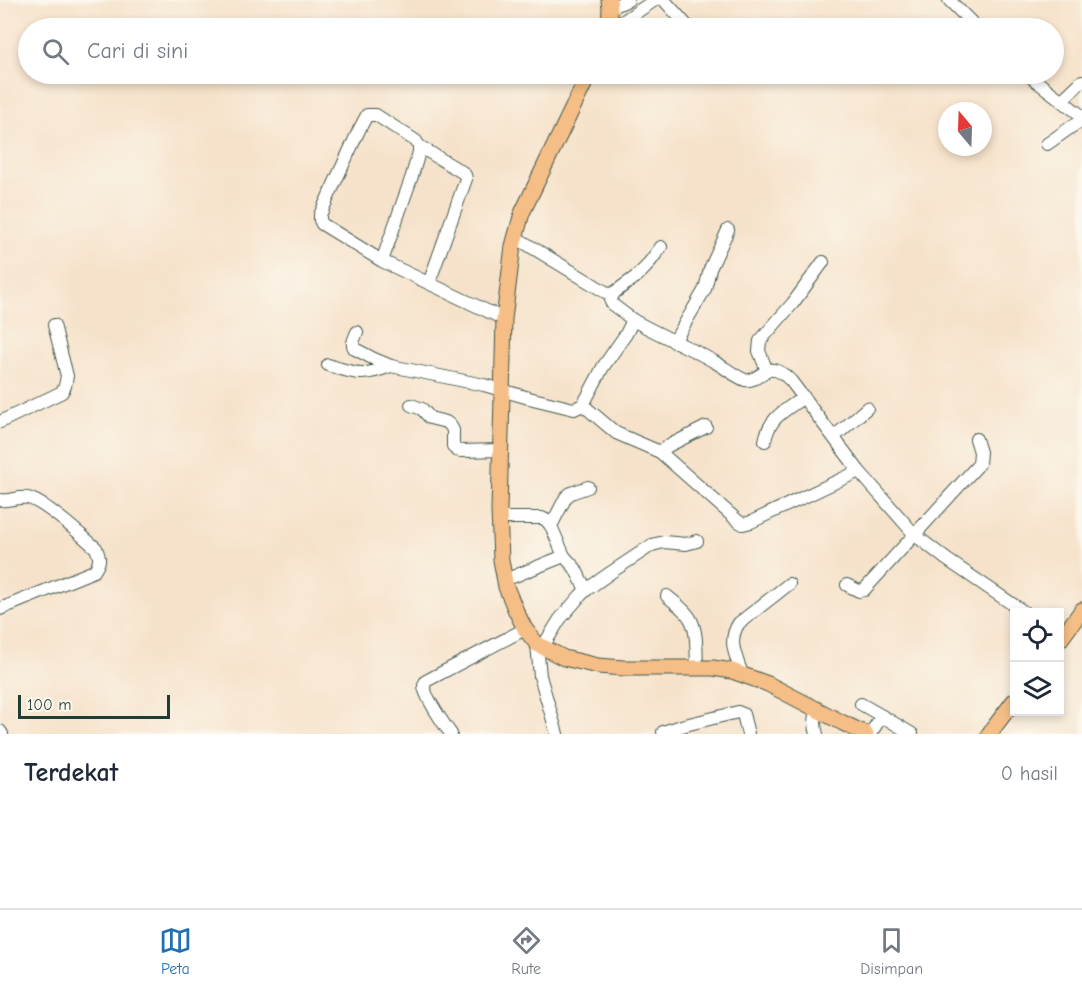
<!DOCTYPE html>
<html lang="id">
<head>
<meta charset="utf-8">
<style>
  :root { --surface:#fff; --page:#f6f6f7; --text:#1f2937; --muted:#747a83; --line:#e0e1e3; --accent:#1f6fb2 }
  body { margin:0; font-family:"Comic Neue",sans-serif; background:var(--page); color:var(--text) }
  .controls { position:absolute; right:18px; bottom:18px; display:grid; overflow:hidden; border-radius:0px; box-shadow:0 3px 9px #0003 }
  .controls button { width:54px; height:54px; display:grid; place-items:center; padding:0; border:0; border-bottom:2px solid var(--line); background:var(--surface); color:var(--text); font:30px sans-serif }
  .compass { position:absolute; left:938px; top:102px; width:54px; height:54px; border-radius:50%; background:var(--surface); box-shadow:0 3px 9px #0003; rotate:341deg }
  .scale { position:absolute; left:18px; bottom:15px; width:152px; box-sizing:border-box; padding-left:6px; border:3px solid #1f3d34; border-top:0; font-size:16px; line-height:21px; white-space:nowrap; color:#1f3d34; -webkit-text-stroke:4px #fbf7ec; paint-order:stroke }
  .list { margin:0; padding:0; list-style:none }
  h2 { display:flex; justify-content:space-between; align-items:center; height:78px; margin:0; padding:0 24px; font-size:26px }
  h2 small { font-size:20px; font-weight:400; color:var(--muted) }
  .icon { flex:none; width:33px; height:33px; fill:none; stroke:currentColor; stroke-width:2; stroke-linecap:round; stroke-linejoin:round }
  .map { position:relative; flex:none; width:1082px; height:734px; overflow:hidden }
  .search { position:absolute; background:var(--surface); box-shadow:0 3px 9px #0003; left:18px; right:18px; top:18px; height:66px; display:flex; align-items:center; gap:15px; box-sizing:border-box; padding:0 21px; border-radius:33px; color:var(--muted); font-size:22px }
  .sheet { height:174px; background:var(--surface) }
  nav { display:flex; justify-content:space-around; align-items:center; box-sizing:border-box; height:84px; border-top:2px solid var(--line); background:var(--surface); font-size:16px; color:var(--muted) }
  nav a { display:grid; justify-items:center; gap:3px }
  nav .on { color:var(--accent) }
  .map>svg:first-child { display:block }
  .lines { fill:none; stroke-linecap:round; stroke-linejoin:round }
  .minor-casing { stroke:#3f564a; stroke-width:14 }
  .major-casing { stroke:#3f564a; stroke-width:17 }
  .minor { stroke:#fff; stroke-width:12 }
  .major { stroke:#f5be86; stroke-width:15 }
</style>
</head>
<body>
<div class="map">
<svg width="1082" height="734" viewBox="0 0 1082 734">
  <rect width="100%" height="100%" fill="#fbf7ec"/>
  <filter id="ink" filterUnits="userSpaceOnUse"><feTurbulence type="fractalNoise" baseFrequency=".0167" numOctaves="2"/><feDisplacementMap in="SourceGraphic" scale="12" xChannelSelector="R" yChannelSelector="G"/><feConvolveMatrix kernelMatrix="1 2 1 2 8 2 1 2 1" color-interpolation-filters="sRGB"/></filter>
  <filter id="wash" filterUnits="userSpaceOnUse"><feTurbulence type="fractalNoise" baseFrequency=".008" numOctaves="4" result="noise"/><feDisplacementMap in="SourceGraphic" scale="24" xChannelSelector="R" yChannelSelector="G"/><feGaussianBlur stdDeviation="1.35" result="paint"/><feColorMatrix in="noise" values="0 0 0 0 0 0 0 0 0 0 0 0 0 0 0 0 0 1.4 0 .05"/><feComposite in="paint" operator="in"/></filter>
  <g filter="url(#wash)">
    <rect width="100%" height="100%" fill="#f6e2ca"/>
  </g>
  <g filter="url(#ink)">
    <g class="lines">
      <!-- minor casing -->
      <g class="minor-casing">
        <g id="minor">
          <polyline points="664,0 689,28"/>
          <polyline points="949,0 977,28"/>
          <polyline points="610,8 628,0"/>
          <polyline points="613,28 655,0"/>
          <polyline points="1027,74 1082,116"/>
          <polyline points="1061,101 1082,81"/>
          <polyline points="1047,144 1074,125 1082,122"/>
          <polyline points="419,146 462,172 465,175 466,179 429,283"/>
          <polyline points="515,237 612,296"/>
          <polyline points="382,261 322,224 320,220 320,215 359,130 367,115 376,115 416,141 419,146 419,152 412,176 382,261 504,319"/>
          <polyline points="633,320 613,305 611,302 612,296 615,292 637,276 646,267 661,247"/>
          <path d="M357,332c-2,6 -7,12 -2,17l19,10 17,7 93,19 45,13 45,11 9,-4 20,-38 23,-33 7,-14c26,15 54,26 80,41 8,4 25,17 32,19 17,3 21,-25 46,1l68,90 56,64 31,24 78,53"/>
          <polyline points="674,342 705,289 710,269 728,230"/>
          <path d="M328,365c29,9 34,12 63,1"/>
          <polyline points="767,371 759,351 760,341 793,303 823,262"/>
          <polyline points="411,405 422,409 430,418 446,422 450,425 453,430 453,446 456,450 461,451 501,450"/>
          <polyline points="583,405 616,433 660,452 738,521 743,524 751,522 859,471"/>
          <polyline points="0,422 62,392 65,386 67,376 54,325"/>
          <polyline points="834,437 867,408"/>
          <path d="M765,441c4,-24 21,-31 39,-44"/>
          <polyline points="660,452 668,446 706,427"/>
          <path d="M0,500c10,2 18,-4 28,-2 17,4 53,37 68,50 4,10 5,13 -2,23l-94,38"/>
          <polyline points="499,518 542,518 546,520 551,526 564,556 575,568 586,590"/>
          <polyline points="551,526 566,497 571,493 588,487"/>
          <polyline points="505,580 564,556"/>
          <polyline points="847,585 859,591 864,590 979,464 980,452 976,439"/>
          <path d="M667,596c8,7 19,14 24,24 7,14 5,33 6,49"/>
          <polyline points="537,644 540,676 557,734"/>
          <polyline points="542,648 560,619 580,596 586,590 610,573 652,545 664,542 686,544 697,541"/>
          <path d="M742,674c-6,-18 -15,-33 -3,-51l50,-39"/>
          <polyline points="861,704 882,716 870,734"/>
          <polyline points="882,716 912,734"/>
          <polyline points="0,731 2,734"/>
          <polyline points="663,732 685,725 738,712 743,714 748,734"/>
          <path d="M451,734c-6,-8 -27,-39 -27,-48 0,-2 1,-3 2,-5l99,-52"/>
          <path d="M817,734c-3,-9 -2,-15 0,-24"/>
        </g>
      </g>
      <!-- major casing -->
      <g class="major-casing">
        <g id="major">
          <polyline points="609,0 610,8 609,28"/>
          <polyline points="589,74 522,213 513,246 504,319 499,511 501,560 506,587 516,611 525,629 537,644 564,658 598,666 623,668 713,668 732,671 768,684 843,723 866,734"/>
          <polyline points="1060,640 1082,610"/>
          <polyline points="989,734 1014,701"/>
        </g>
      </g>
      <!-- minor -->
      <use href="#minor" class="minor"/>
      <!-- major -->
      <use href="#major" class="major"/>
    </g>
  </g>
</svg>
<div class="controls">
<button><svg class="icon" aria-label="locate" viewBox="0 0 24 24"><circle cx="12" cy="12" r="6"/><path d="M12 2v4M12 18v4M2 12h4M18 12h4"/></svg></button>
<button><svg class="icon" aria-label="layers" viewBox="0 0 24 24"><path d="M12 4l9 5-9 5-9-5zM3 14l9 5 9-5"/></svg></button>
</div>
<svg class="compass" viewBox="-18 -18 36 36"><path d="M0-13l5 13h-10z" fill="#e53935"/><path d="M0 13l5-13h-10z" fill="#747a83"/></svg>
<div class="scale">100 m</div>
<div class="search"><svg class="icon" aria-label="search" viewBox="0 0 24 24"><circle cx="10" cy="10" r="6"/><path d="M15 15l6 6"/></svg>Cari di sini</div>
</div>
<section class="sheet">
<h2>Terdekat<small>0 hasil</small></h2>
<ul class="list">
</ul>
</section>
<nav>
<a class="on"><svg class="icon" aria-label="map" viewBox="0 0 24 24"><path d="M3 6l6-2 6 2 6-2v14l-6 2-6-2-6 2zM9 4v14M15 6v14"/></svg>Peta</a>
<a><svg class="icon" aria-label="directions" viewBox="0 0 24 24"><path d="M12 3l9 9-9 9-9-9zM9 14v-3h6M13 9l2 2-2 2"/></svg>Rute</a>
<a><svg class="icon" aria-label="saved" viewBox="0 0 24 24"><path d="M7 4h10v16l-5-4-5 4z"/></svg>Disimpan</a>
</nav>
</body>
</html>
